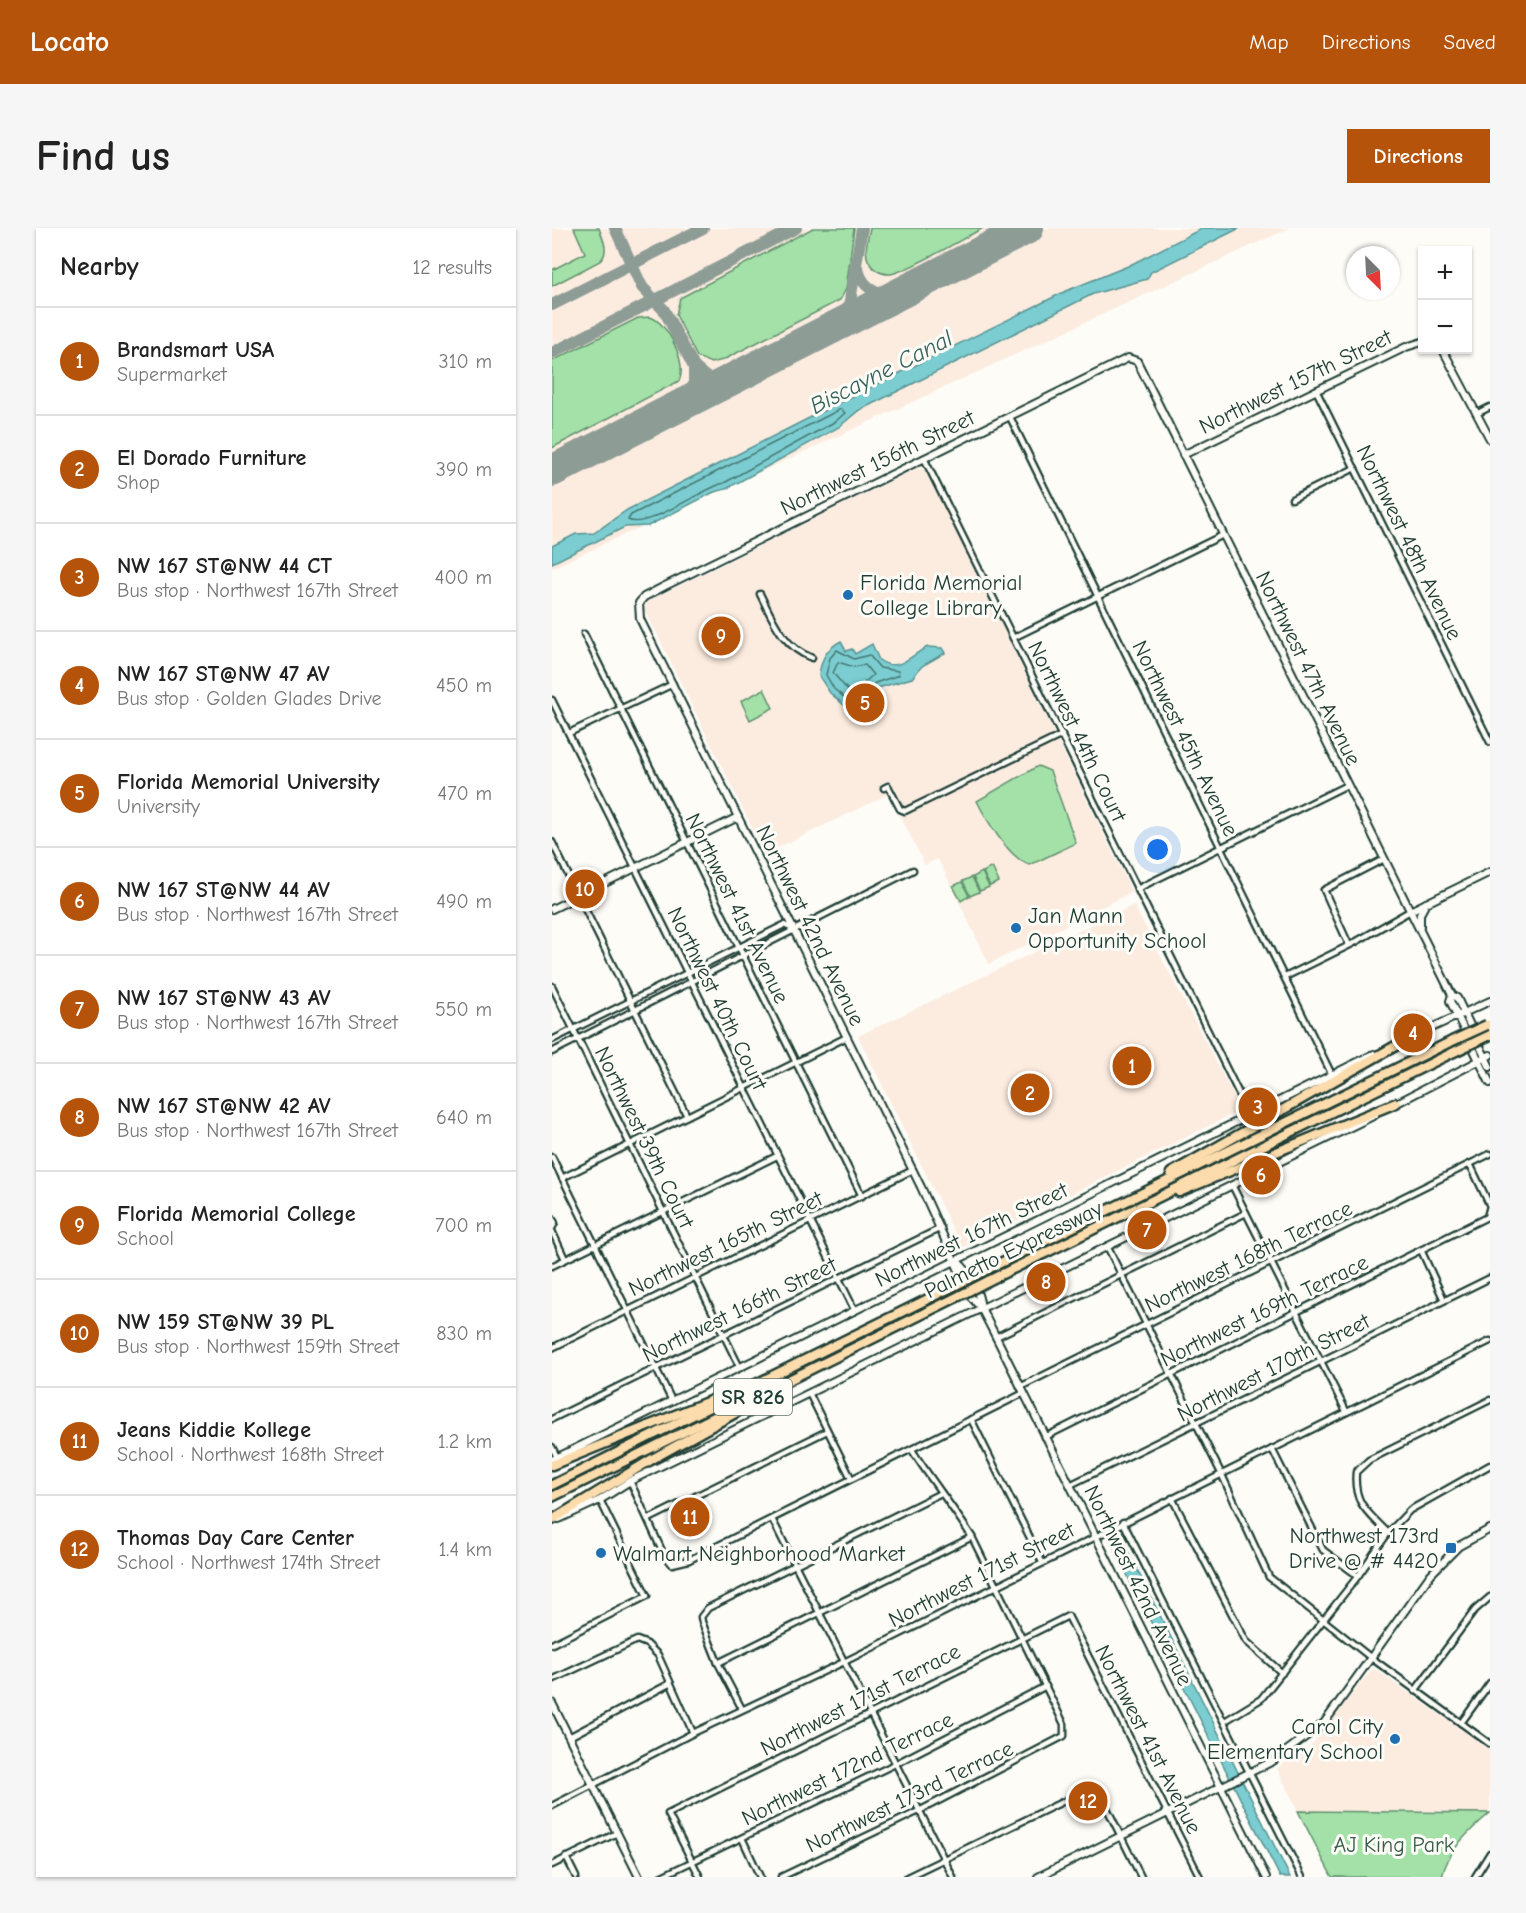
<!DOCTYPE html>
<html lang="en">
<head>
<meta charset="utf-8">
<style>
  :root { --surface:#fff; --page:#f6f6f6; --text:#222; --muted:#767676; --line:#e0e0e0; --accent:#b45309 }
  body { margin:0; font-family:"Comic Neue",sans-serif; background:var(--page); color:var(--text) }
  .controls { position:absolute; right:18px; top:18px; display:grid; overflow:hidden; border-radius:0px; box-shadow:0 2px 4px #0004 }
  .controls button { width:54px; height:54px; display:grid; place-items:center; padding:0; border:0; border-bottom:2px solid var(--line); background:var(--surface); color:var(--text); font:30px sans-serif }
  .compass { position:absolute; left:794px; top:18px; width:54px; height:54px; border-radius:50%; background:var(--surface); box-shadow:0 2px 4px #0004; rotate:156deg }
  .you { position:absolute; left:606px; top:622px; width:21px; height:21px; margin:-15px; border:4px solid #fff; border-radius:50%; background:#1a73e8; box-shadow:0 0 0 9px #1a73e833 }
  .badge { display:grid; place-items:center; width:39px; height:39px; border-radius:50%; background:var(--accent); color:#fff; font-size:20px; font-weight:700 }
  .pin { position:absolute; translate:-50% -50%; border:3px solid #fff; box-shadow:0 2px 6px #0006 }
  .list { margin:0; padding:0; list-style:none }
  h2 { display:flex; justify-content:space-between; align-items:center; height:78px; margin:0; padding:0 24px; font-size:26px }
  h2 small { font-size:20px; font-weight:400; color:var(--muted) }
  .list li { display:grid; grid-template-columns:39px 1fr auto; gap:18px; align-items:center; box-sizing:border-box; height:108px; padding:0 24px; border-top:2px solid var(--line) }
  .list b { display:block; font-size:22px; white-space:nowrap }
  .list p { margin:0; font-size:20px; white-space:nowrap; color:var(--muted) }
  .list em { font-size:20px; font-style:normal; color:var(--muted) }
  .map { position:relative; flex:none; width:938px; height:1649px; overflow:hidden; border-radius:0px }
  header { display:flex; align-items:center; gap:36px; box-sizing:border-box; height:84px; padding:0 30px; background:var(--accent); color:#fff }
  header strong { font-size:28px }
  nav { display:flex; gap:33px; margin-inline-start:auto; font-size:21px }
  .intro { display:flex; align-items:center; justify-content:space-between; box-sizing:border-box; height:144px; padding:0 36px }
  h1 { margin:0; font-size:42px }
  .button { padding:15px 27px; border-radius:0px; background:var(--accent); color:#fff; font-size:21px; font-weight:700 }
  main { display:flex; gap:36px; padding:0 36px }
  aside { flex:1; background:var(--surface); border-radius:0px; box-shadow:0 2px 4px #0004 }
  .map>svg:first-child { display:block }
  .built { fill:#fcece0 }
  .green { fill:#a3e1a8; stroke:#618f6e; stroke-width:1.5 }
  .water { fill:#7bcdd1; stroke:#569392; stroke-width:1.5 }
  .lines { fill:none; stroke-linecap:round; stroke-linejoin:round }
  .shore { stroke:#447773; stroke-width:1.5 }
  .taxiway { stroke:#8e9c96; stroke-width:12 }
  .runway { stroke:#8e9c96; stroke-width:32 }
  .street-casing { stroke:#1f3d34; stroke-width:9 }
  .secondary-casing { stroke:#1f3d34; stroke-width:10 }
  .highway-casing { stroke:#1f3d34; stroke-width:13 }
  .street { stroke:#fdfcf7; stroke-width:4.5 }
  .secondary { stroke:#fdfcf7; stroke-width:6 }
  .highway { stroke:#fcdcac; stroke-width:8 }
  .highway-bridge-casing { stroke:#1f3d34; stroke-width:13; stroke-linecap:butt }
  .highway-bridge { stroke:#fcdcac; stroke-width:8 }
  .poi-dot { fill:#1f6fb2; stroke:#fdfcf7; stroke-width:2 }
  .labels { text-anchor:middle; stroke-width:6; stroke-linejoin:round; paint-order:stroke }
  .shield { fill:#fdfcf7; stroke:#62766e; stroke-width:1.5 }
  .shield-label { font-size:21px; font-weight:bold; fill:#1f3d34 }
  .street-label { font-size:22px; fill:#1f3d34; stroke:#fdfcf7 }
  .poi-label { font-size:22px; fill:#1f3d34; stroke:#fdfcf7; text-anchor:start }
  .park-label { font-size:22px; fill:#395e4b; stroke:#fdfcf7 }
  .water-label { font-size:24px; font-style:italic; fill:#36615b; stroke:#fdfcf7 }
</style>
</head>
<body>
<header>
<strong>Locato</strong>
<nav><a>Map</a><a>Directions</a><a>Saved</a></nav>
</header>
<div class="intro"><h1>Find us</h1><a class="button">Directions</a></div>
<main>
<aside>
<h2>Nearby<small>12 results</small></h2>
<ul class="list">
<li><span class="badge">1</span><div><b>Brandsmart USA</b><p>Supermarket</p></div><em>310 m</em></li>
<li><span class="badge">2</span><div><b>El Dorado Furniture</b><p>Shop</p></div><em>390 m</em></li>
<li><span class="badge">3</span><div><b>NW 167 ST@NW 44 CT</b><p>Bus stop · Northwest 167th Street</p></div><em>400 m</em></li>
<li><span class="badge">4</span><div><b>NW 167 ST@NW 47 AV</b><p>Bus stop · Golden Glades Drive</p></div><em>450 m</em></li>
<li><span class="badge">5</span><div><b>Florida Memorial University</b><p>University</p></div><em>470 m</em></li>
<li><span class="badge">6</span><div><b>NW 167 ST@NW 44 AV</b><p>Bus stop · Northwest 167th Street</p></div><em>490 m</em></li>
<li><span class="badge">7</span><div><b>NW 167 ST@NW 43 AV</b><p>Bus stop · Northwest 167th Street</p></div><em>550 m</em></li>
<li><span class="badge">8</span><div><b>NW 167 ST@NW 42 AV</b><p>Bus stop · Northwest 167th Street</p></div><em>640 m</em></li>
<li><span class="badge">9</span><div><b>Florida Memorial College</b><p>School</p></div><em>700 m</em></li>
<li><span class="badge">10</span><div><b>NW 159 ST@NW 39 PL</b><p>Bus stop · Northwest 159th Street</p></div><em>830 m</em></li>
<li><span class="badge">11</span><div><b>Jeans Kiddie Kollege</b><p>School · Northwest 168th Street</p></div><em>1.2 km</em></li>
<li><span class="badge">12</span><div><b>Thomas Day Care Center</b><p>School · Northwest 174th Street</p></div><em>1.4 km</em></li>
</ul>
</aside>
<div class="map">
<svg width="938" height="1649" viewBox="0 0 938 1649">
  <rect width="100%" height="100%" fill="#fdfcf7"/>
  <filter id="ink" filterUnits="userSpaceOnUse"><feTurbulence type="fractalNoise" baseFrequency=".0167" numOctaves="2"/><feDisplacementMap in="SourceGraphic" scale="12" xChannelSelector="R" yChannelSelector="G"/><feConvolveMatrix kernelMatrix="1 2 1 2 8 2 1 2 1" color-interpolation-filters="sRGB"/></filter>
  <g filter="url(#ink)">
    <!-- built -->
    <g class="built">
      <polygon points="0,0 738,0 0,340"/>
      <polygon points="365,240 372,241 375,245 580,664 437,736 386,631 373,637 337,566 213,626 92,380 96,373"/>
      <polygon points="582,677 689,882 410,1020 306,808"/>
      <polygon points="820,1441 823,1441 938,1522 938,1584 746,1583 725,1540 758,1518"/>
    </g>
    <!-- green -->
    <g class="green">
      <path d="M22,0h25c4,12 11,23 1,33l-48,25v-16l33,-17z"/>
      <polygon points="261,0 302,0 294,61 288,72 171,132 159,135 145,129 124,87 128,70"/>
      <path d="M318,0h113c-21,11 -72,42 -92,46 -10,1 -19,-5 -23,-14 -4,-9 0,-22 2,-32z"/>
      <path d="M98,89c18,5 38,48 29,64l-127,67v-87l86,-43z"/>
      <polygon points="212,461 221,480 198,492 189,473"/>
      <path d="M486,538l12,5 26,72 -46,22c-21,-6 -44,-46 -53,-64z"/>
      <polygon points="440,639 447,654 438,658 431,644"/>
      <polygon points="430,644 437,659 428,663 421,649"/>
      <polygon points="420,649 427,664 418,668 411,653"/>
      <polygon points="410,654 417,668 409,673 401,658"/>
      <path d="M746,1583l192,2c-21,18 -42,37 -48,64h-110z"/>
    </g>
    <!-- water -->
    <g class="water">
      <polygon points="651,0 688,0 599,44 595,51 541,66 306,183 287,199 174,261 162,264 96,298 73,299 0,335 0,318 24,306 42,305 75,282 285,176 514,63 576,38"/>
      <path d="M289,413l5,10 6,-2 3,5 17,-10 7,16c20,14 32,-6 49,-13l14,1 3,5 -23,13 -10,12 -34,10 -13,16 -14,7 -21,-18 -11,-17c2,-17 7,-27 22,-35z"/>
      <polygon points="566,1305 584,1339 738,1649 728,1649 578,1353 558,1310 559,1306"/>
    </g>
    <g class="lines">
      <!-- shore -->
      <g class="shore">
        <path d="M289,181l4,4 -9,8 -112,62c-23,6 -78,47 -96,37l3,-5z"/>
        <polygon points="285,422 302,431 317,427 328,440 346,443 347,447 323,455 306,472 299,475 282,461 274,447 278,430"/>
        <polygon points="286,434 302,439 313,437 321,447 299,466 281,445"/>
      </g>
      <!-- taxiway -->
      <g class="taxiway">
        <polyline points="63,0 90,59 112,82 142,139 142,157 130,177"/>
        <path d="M306,41c5,22 24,28 45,23"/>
        <polyline points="0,77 151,0"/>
        <polyline points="277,101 296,85 310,0"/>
        <polyline points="0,125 244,0"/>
        <polyline points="142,139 155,150 176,153"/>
      </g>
      <!-- runway -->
      <polyline class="runway" points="0,243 476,0"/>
      <!-- street casing -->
      <g class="street-casing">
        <g id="street">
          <polyline points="764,162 938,514"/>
          <polyline points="926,185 938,179"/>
          <polyline points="458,189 780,847"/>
          <polyline points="372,230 698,888"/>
          <polyline points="740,271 803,240"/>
          <path d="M208,366c13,26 23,53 52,64"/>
          <polyline points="32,406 310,968"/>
          <polyline points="461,410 671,307"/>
          <polyline points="0,472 303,1083"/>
          <polyline points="17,505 121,456"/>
          <polyline points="332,560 336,558 348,581 353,583 510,507"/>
          <polyline points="0,614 135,888"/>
          <polyline points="585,661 795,557"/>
          <polyline points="797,717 772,662 832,631"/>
          <polyline points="733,749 800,716 858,683"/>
          <polyline points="0,758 188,1140"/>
          <polyline points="0,812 232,697 241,701"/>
          <polyline points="0,824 361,642"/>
          <polyline points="0,929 120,1173"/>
          <polyline points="10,950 295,809"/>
          <polyline points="680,957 794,1183"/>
          <polyline points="0,990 3,995 0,1000"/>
          <polyline points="0,1003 13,1031"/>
          <polyline points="555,1018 669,1245 717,1349 818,1429 938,1516"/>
          <polyline points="869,1022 892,1072"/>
          <polyline points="0,1038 225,928"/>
          <polyline points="444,1109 694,985"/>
          <polyline points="0,1120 361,942"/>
          <polyline points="468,1159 938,926"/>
          <polyline points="257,1165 299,1250"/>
          <polyline points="0,1191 389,1000"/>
          <polyline points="419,1191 490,1334"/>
          <polyline points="493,1209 935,989 938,978 918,936"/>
          <polyline points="0,1219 5,1229"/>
          <polyline points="720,1221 771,1322 806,1348"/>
          <polyline points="78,1253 111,1325 120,1336 137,1332 472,1165"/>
          <polyline points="518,1257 938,1050"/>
          <polyline points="620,1270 694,1413 730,1445"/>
          <polyline points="97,1291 275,1203"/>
          <polyline points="220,1291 401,1649"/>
          <polyline points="571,1294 750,1649"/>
          <path d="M836,1305c-20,-21 -35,-29 -32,-61l13,-12 121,-60"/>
          <polyline points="0,1416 95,1368 48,1272"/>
          <polyline points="166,1435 420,1309"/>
          <polyline points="0,1452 85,1412 95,1416 106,1427 141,1505"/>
          <polyline points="863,1463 923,1382 938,1369"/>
          <polyline points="190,1481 166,1435 150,1394 149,1389 156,1380 387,1266"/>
          <polyline points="673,1493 709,1471 806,1348 836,1305 858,1282 938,1237"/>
          <polyline points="909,1495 938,1455"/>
          <polyline points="17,1509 117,1456"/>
          <polyline points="0,1578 141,1505 294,1433 938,1113"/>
          <polyline points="190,1610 208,1649"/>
          <polyline points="14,1629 24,1649"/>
          <polyline points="0,1637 65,1605"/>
          <polyline points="108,1649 343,1536 494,1458"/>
          <polyline points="148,1649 116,1586 516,1388 648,1649"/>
          <path d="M229,1649l138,-66 145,-75v-12l-92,-187c-19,-30 -41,-57 -60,-87"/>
          <polyline points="355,1649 537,1561 542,1561 549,1568 589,1649"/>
          <polyline points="923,1649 938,1625"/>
        </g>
      </g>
      <!-- secondary casing -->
      <g class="secondary-casing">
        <g id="secondary">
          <polyline points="891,122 938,211"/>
          <polyline points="631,227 854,119 870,114"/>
          <polyline points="0,681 186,589"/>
          <polyline points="858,683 938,644"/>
          <polyline points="868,699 868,686 874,675"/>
          <polyline points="900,767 898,773 938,855"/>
          <polyline points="851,813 938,773"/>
          <polyline points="843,876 938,827"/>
          <path d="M406,1034c12,10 21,30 23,46"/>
          <polyline points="0,1232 822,826"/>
          <polyline points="7,1291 48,1272 78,1253 823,887"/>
          <polyline points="0,1475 87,1649"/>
          <polyline points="486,1649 721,1533 772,1495 879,1346 907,1318 938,1301"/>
          <polyline points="714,1649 444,1109 429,1080 419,1069 369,959 88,391 87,375 92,369 113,358 576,130 585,133 900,767 905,770 938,839"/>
        </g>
      </g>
      <!-- highway casing -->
      <g class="highway-casing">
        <g id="highway">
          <polyline points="619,945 854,812"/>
          <polyline points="627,964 844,875"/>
          <polyline points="432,1043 900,813"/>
          <polyline points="436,1053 904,823"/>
          <polyline points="0,1237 165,1170"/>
          <polyline points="0,1257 398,1060"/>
          <polyline points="0,1269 403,1070"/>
          <polyline points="0,1292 102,1230 194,1179"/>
        </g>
      </g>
      <!-- street -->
      <use href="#street" class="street"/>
      <!-- secondary -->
      <use href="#secondary" class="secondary"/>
      <!-- highway -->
      <use href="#highway" class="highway"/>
      <!-- highway-bridge casing -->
      <g class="highway-bridge-casing">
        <g id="highway-bridge">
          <polyline points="900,813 935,797"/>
          <polyline points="904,823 938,807"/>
          <polyline points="398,1060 432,1043"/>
          <polyline points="403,1070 436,1053"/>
        </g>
      </g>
      <!-- highway-bridge -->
      <use href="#highway-bridge" class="highway-bridge"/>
    </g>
  </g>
  <!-- markers -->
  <g class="poi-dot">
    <circle cx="296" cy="367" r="6"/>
    <circle cx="464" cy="700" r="6"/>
    <rect x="893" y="1314" width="12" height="12" rx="3"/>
    <circle cx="49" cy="1325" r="6"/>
    <circle cx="843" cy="1511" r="6"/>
  </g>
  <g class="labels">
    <!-- shield labels -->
    <rect class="shield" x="162" y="1151" width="78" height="36" rx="4.5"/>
    <g class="shield-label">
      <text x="201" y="1176">SR 826</text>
    </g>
    <!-- street labels -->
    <g class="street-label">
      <text transform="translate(743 153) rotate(-26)" y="8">Northwest 157th Street</text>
      <text transform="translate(325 234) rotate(-26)" y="8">Northwest 156th Street</text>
      <text transform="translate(858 314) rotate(64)" y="8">Northwest 48th Avenue</text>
      <text transform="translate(757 440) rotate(64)" y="8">Northwest 47th Avenue</text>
      <text transform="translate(526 503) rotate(64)" y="8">Northwest 44th Court</text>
      <text transform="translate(634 510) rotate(64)" y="8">Northwest 45th Avenue</text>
      <text transform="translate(186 680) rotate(64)" y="8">Northwest 41st Avenue</text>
      <text transform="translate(259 697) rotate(64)" y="8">Northwest 42nd Avenue</text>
      <text transform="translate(166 770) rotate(64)" y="8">Northwest 40th Court</text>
      <text transform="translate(93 909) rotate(64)" y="8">Northwest 39th Court</text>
      <text transform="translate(419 1006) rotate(-26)" y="8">Northwest 167th Street</text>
      <text transform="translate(173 1015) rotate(-26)" y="8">Northwest 165th Street</text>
      <text transform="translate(461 1021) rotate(-26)" y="8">Palmetto Expressway</text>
      <text transform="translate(696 1028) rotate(-26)" y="8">Northwest 168th Terrace</text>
      <text transform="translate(187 1081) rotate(-26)" y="8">Northwest 166th Street</text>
      <text transform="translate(712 1082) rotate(-26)" y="8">Northwest 169th Terrace</text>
      <text transform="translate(721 1139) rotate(-27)" y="8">Northwest 170th Street</text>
      <text transform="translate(429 1346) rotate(-27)" y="8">Northwest 171st Street</text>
      <text transform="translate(587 1357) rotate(64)" y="8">Northwest 42nd Avenue</text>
      <text transform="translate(308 1471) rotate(-27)" y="8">Northwest 171st Terrace</text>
      <text transform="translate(597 1511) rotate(63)" y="8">Northwest 41st Avenue</text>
      <text transform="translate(295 1540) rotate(-26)" y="8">Northwest 172nd Terrace</text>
      <text transform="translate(357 1568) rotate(-26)" y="8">Northwest 173rd Terrace</text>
    </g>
    <!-- poi labels -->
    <g class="poi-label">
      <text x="308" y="362">Florida Memorial<tspan x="308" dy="25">College Library</tspan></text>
      <text x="476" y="695">Jan Mann<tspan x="476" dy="25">Opportunity School</tspan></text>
      <text x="887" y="1315" text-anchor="end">Northwest 173rd<tspan x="887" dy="25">Drive @ # 4420</tspan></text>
      <text x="61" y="1333">Walmart Neighborhood Market</text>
      <text x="831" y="1506" text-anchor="end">Carol City<tspan x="831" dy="25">Elementary School</tspan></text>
    </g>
    <!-- park labels -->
    <g class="park-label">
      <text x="842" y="1624">AJ King Park</text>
    </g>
    <!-- water labels -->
    <g class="water-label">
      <text transform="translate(329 144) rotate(-27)" y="8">Biscayne Canal</text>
    </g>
  </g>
</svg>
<div class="controls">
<button>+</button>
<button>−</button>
</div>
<svg class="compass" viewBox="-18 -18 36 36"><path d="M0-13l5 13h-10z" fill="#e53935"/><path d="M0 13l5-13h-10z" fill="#767676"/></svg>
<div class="you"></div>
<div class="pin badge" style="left:580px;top:838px">1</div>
<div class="pin badge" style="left:478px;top:865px">2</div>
<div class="pin badge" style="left:706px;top:879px">3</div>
<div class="pin badge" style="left:861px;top:805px">4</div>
<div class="pin badge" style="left:313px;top:475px">5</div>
<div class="pin badge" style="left:709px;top:947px">6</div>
<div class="pin badge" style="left:595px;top:1002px">7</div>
<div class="pin badge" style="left:494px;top:1054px">8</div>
<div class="pin badge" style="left:169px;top:408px">9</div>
<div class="pin badge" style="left:33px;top:661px">10</div>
<div class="pin badge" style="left:138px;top:1289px">11</div>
<div class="pin badge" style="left:536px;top:1573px">12</div>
</div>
</main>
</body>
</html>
